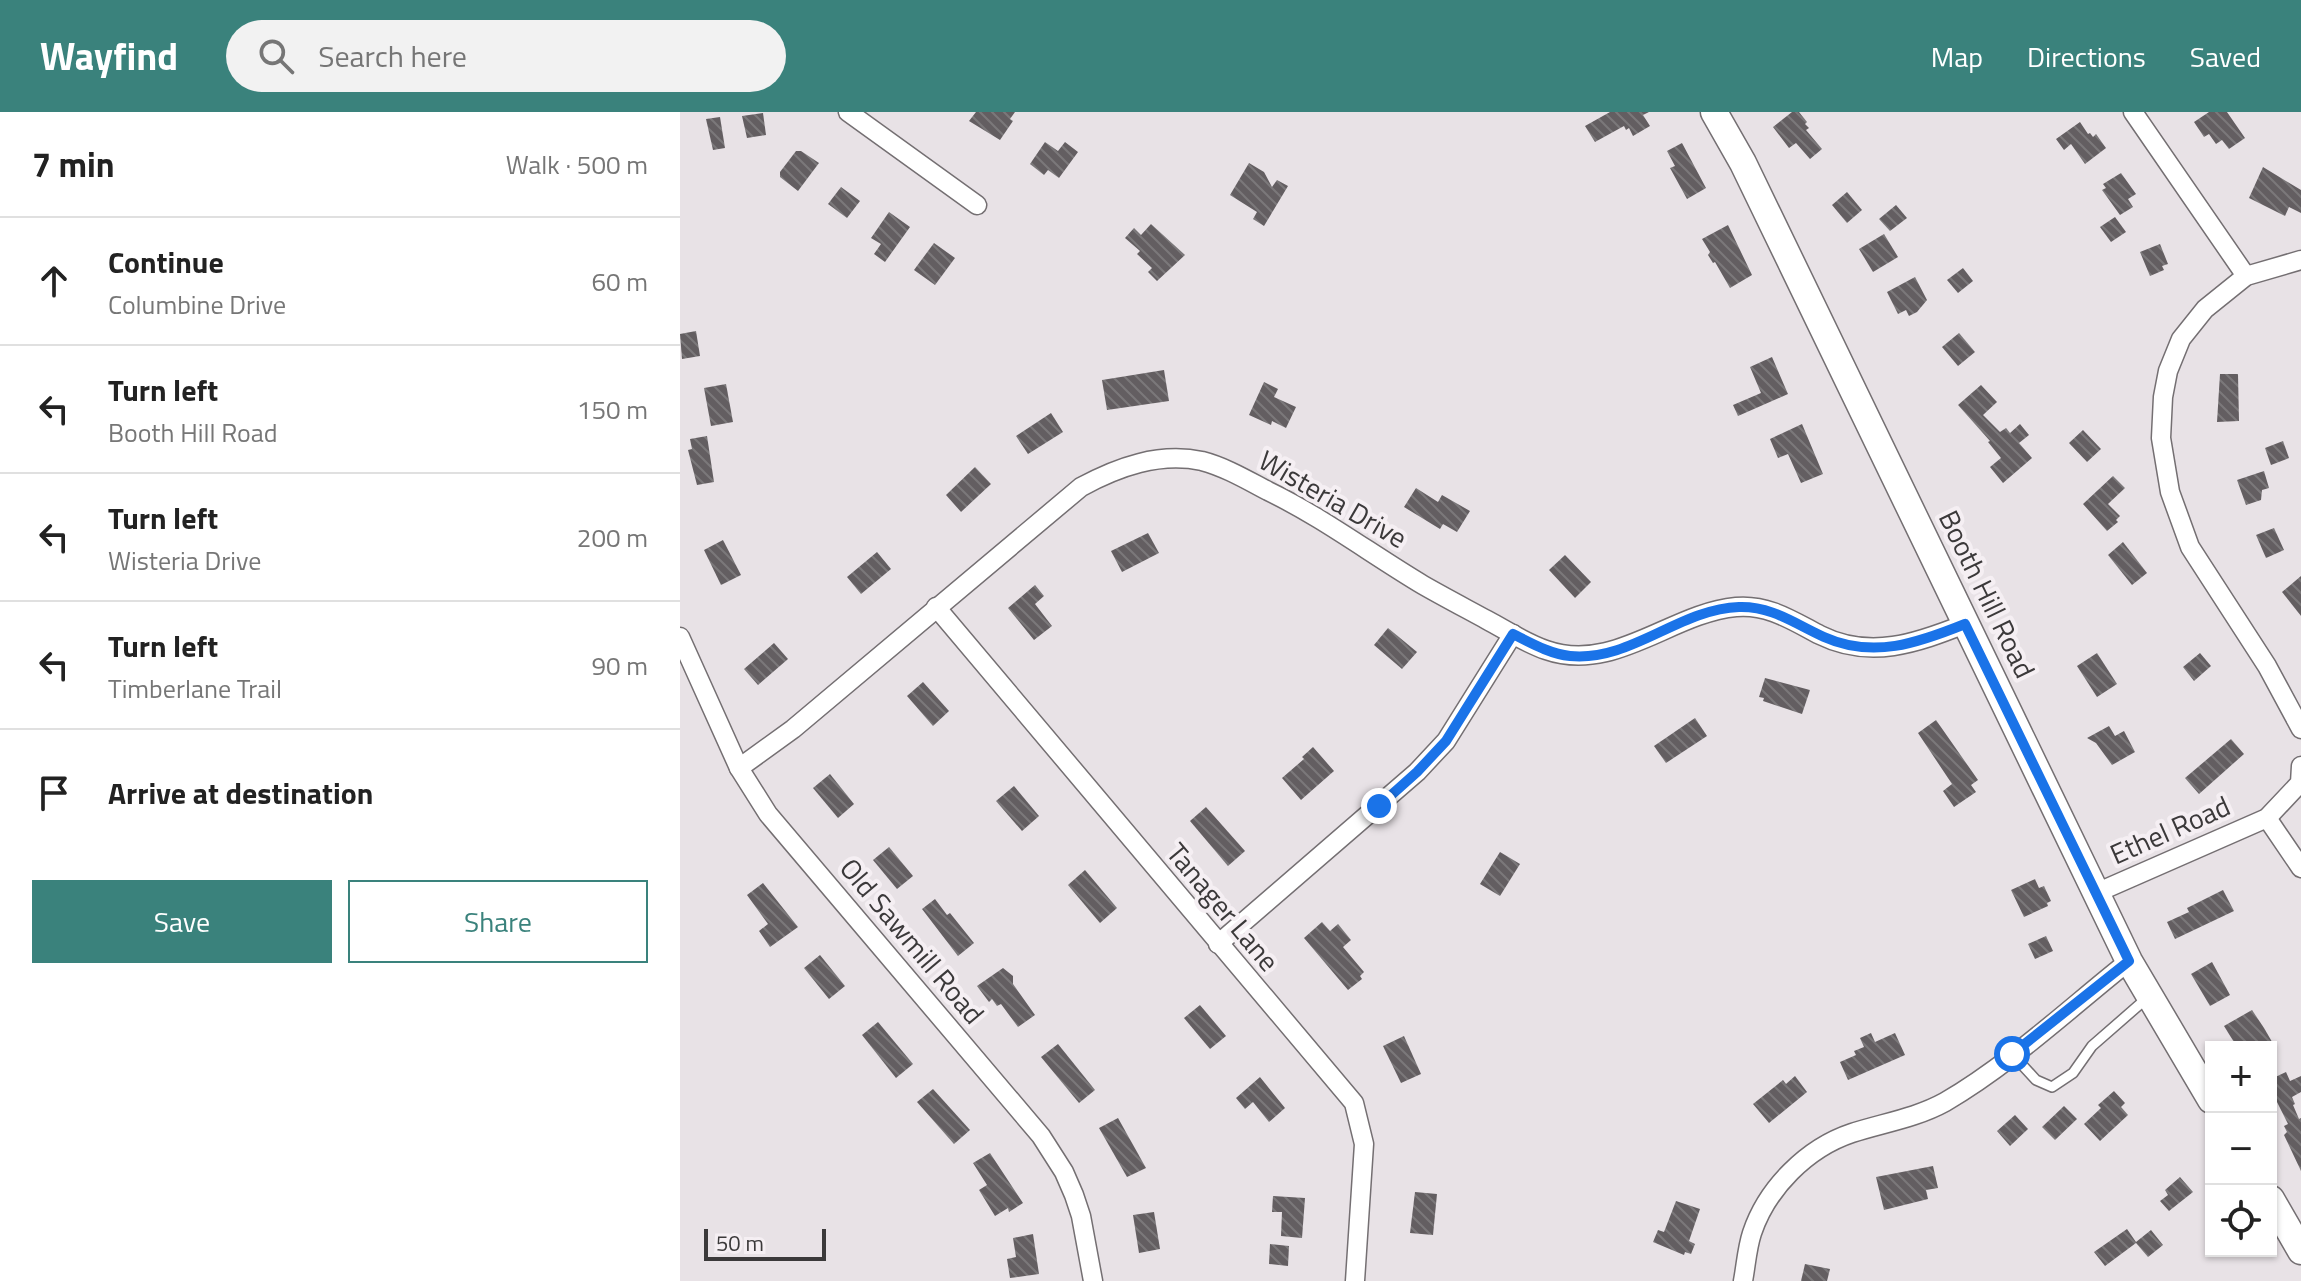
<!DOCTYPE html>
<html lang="en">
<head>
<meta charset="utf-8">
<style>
  :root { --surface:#fff; --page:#f2f2f2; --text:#222; --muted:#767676; --line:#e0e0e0; --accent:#3a827c }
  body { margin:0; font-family:"Titillium Web",sans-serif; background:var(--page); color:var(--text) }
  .controls { position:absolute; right:24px; bottom:24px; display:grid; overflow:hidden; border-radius:0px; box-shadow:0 2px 6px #0004 }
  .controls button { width:72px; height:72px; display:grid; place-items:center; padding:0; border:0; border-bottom:2px solid var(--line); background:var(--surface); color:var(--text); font:40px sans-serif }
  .scale { position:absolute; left:24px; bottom:20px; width:122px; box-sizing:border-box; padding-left:8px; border:4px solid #3b393a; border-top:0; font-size:22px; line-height:28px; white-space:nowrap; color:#3b393a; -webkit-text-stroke:6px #f5eff3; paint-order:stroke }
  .stop { position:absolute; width:24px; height:24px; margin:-18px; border:6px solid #1a73e8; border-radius:50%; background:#fff }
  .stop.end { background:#1a73e8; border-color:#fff; box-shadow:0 2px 8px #0008 }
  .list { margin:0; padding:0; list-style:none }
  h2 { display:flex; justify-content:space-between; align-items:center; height:104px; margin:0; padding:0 32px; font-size:34px }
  h2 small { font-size:26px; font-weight:400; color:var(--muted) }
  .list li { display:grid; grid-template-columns:52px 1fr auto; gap:24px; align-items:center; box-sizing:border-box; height:128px; padding:0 32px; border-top:2px solid var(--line) }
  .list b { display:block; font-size:30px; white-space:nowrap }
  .list p { margin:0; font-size:26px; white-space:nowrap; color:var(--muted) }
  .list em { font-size:26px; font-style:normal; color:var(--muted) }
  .actions { display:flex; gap:16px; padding:24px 32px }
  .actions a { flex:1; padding:18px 0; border:2px solid var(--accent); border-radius:0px; text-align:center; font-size:28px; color:var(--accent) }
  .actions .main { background:var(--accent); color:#fff }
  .icon { flex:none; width:44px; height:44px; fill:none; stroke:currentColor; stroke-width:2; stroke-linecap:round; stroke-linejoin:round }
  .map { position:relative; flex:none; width:1621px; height:1169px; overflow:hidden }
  header { display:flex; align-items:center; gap:48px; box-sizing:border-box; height:112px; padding:0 40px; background:var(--accent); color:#fff }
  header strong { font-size:38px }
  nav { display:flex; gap:44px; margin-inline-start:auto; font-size:28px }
  .search { width:560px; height:72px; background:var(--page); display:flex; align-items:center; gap:20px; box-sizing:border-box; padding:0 28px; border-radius:44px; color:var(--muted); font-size:30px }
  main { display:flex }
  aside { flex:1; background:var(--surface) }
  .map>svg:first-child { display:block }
  .building { fill:url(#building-back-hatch) }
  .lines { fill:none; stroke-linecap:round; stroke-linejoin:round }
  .lane-casing { stroke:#746f72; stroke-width:12 }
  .street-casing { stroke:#746f72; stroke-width:21 }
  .secondary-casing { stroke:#746f72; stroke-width:29 }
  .lane { stroke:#fff; stroke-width:9 }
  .street { stroke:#fff; stroke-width:18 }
  .secondary { stroke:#fff; stroke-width:26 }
  .route { stroke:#1a73e8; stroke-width:10 }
  .labels { text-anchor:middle; stroke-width:8; stroke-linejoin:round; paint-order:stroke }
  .street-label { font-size:28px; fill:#3b393a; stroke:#f5eff3 }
</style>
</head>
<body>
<header>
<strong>Wayfind</strong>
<div class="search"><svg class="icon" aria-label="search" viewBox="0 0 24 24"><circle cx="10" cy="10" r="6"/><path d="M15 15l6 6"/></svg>Search here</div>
<nav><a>Map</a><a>Directions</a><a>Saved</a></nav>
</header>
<main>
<aside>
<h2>7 min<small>Walk · 500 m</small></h2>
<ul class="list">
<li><svg class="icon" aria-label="ahead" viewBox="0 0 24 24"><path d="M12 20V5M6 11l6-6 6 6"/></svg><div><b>Continue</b><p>Columbine Drive</p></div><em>60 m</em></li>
<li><svg class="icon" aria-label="left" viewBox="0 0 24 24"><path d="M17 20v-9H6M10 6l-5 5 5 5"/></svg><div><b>Turn left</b><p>Booth Hill Road</p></div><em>150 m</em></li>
<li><svg class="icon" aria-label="left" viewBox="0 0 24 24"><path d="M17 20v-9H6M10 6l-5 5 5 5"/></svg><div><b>Turn left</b><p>Wisteria Drive</p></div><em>200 m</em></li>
<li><svg class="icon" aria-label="left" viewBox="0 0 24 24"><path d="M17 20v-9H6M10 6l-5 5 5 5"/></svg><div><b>Turn left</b><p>Timberlane Trail</p></div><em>90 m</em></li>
<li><svg class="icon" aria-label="arrive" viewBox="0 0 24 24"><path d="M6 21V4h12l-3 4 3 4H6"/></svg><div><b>Arrive at destination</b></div></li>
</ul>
<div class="actions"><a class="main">Save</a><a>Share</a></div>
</aside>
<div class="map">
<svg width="1621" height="1169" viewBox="0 0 1621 1169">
  <defs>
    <pattern id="building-back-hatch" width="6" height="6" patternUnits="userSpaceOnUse" patternTransform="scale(2)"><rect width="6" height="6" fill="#635e61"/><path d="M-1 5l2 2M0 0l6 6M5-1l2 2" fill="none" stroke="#7b787a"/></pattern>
  </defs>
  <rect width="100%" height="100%" fill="#e8e2e6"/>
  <!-- building -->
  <g class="building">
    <polygon points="296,0 335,0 330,7 333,9 320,28 289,9"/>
    <polygon points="930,0 969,0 963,3 970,14 953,24 949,16 946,18 944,14 915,30 905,14"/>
    <polygon points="1112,0 1119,0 1127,10 1125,12 1129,16 1126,18 1142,37 1130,47 1116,31 1109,36 1093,15"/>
    <polygon points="1529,0 1547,0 1565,26 1549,37 1542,28 1536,32 1529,22 1524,25 1514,10"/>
    <polygon points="83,1 86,23 67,26 62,4"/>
    <polygon points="40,5 45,36 33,38 26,7"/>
    <polygon points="1400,10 1408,22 1410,21 1413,25 1416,22 1426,36 1405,52 1391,32 1384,38 1376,27"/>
    <polygon points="365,30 378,39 385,30 398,40 379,66 368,58 364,63 350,52"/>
    <polygon points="1002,31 1026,76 1007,87 990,56 995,54 987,39"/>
    <polygon points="116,39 121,39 139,51 118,79 100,65 100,60"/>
    <polygon points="569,51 584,60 592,75 597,68 608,74 584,114 573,107 577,100 550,83"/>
    <polygon points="1583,55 1621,78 1621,101 1609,95 1605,104 1569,86"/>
    <polygon points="1441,61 1456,82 1448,87 1453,95 1440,103 1422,78 1426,76 1423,72"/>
    <polygon points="161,75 180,89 167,106 148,92"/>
    <polygon points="1167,80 1182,98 1167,111 1152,93"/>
    <polygon points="1216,93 1227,106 1210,119 1199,107"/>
    <polygon points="209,100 230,115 205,150 194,142 201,132 191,126"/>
    <polygon points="1435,105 1446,120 1431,130 1420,115"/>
    <polygon points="471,112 505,143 477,169 468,160 472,156 457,142 460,139 445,126 454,116 461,123"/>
    <polygon points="1048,113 1072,163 1050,176 1035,150 1033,151 1028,143 1030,140 1022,127"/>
    <polygon points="1204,122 1218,145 1193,160 1179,137"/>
    <polygon points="254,131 275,146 255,173 234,158"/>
    <polygon points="1480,132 1488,152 1482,154 1484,158 1470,164 1460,140"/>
    <polygon points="1283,156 1293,169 1278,181 1267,168"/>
    <polygon points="1235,165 1247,188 1237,200 1229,204 1226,198 1218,202 1207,180"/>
    <polygon points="16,219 20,244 2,247 0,222"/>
    <polygon points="1279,221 1295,240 1278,254 1262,235"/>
    <polygon points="1092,245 1108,282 1058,304 1053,293 1081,281 1070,255"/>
    <polygon points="484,258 489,289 427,298 422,268"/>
    <polygon points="1540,262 1558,262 1559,309 1537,310"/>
    <polygon points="584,270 598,277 594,285 616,295 606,316 592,309 591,313 569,303"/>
    <polygon points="46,272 53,310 31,314 24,276"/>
    <polygon points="1301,273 1317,290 1303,303 1320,320 1326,316 1330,321 1340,312 1349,323 1339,331 1352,346 1323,371 1310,355 1321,346 1308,330 1310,329 1278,293"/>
    <polygon points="371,301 383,320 348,342 336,324"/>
    <polygon points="1122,312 1143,362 1121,371 1108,342 1098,346 1090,327"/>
    <polygon points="1403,318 1421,337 1407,350 1389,331"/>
    <polygon points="27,324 34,370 17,373 8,338 12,337 10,327"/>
    <polygon points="1603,329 1609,346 1591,353 1585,336"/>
    <polygon points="295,355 311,372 281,400 266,383"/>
    <polygon points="1584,359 1589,376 1582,378 1581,388 1566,393 1557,368"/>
    <polygon points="1433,364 1445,376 1428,392 1440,404 1436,408 1438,410 1427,419 1403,392"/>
    <polygon points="736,376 758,390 762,383 790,399 777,420 763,412 760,417 724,395"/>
    <polygon points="1594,416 1604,438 1586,446 1576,423"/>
    <polygon points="468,421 479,441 442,460 431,439"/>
    <polygon points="43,428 61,463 41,473 24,438"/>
    <polygon points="1443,430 1467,461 1452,473 1428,443"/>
    <polygon points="197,440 211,457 181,482 167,465"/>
    <polygon points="885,443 911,470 895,486 869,458"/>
    <polygon points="1621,464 1621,504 1602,480"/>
    <polygon points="355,473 364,484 355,492 372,514 354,528 328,496"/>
    <polygon points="708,516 737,540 722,557 694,533"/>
    <polygon points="94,531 108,547 78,573 64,557"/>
    <polygon points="1417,541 1437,572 1417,585 1397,554"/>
    <polygon points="1520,541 1531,554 1514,569 1503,555"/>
    <polygon points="1085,566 1130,578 1122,602 1083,589 1084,586 1079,585"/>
    <polygon points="243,570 269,599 253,614 227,584"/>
    <polygon points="1015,606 1027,624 986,651 974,634"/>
    <polygon points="1256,608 1298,668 1291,673 1296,680 1274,695 1263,679 1272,672 1238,621"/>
    <polygon points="1429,614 1435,624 1444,619 1455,640 1432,653 1416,631 1407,626"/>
    <polygon points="1551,627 1564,642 1519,682 1505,666"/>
    <polygon points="633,635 654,659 621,688 602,666 624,647 622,645"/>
    <polygon points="150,662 174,692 158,706 133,676"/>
    <polygon points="334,674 359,704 342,719 316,689"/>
    <polygon points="526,695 565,739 548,754 510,709"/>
    <polygon points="209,735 233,764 217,777 193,748"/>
    <polygon points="820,740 840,752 820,784 800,772"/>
    <polygon points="405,758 437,796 420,811 388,773"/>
    <polygon points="1355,767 1359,776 1364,774 1371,789 1367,791 1368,794 1344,805 1331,778"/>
    <polygon points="83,771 118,815 90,835 79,819 88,812 67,783"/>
    <polygon points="1543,778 1554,799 1495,827 1487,810 1509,800 1507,796"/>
    <polygon points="255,787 267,803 270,801 294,831 278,844 242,797"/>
    <polygon points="642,810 650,819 658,812 671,828 663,835 684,860 680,864 682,867 668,878 624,826"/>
    <polygon points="1366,824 1373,839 1355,847 1348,832"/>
    <polygon points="140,843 165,874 149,887 124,856"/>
    <polygon points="1532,850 1550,883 1530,894 1511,862"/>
    <polygon points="323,856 333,864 333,872 355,903 338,915 321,892 317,894 312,887 309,890 297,874"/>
    <polygon points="520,893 546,924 530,937 504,906"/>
    <polygon points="1572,898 1584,916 1595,935 1557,935 1544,914"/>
    <polygon points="198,910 233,952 216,966 182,923"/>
    <polygon points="1191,921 1195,930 1215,921 1225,943 1168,968 1160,950 1176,943 1174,939 1184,935 1180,926"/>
    <polygon points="724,924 741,962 721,971 703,934"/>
    <polygon points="378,932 415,978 399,991 361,945"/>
    <polygon points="1606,960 1610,969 1621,964 1621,980 1612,985 1615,992 1613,993 1619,1007 1621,1006 1621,1059 1604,1023 1607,1020 1604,1014 1608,1012 1597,990 1591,992 1591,967"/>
    <polygon points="1115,964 1127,980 1089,1011 1073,992 1103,968 1106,972"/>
    <polygon points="580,965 605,996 589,1010 573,990 565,997 556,986"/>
    <polygon points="253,977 290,1018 274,1032 237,990"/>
    <polygon points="1434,979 1445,991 1441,995 1448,1003 1420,1029 1404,1012 1421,996 1418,993"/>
    <polygon points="1384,994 1397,1007 1375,1028 1362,1015"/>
    <polygon points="1335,1003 1348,1017 1330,1034 1317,1019"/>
    <polygon points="438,1006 466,1056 447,1065 419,1016"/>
    <polygon points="310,1041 343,1091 329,1100 328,1096 315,1104 299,1078 307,1073 293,1051"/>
    <polygon points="1253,1054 1258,1076 1246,1078 1248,1087 1204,1098 1196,1065"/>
    <polygon points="1500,1065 1513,1080 1489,1099 1480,1089 1488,1083 1485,1078"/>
    <polygon points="735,1080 757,1082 753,1123 730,1121"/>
    <polygon points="593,1084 625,1086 622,1126 601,1124 602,1100 592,1100"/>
    <polygon points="996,1089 1020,1097 1009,1129 1015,1132 1011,1142 1005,1140 1004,1143 973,1130 978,1118 984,1120"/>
    <polygon points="474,1100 480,1137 459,1141 453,1103"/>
    <polygon points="1447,1117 1456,1130 1471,1118 1483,1133 1468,1145 1456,1131 1425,1154 1414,1140"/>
    <polygon points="353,1122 359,1162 330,1166 327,1147 336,1145 333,1126"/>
    <polygon points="590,1132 609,1134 608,1154 589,1152"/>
    <polygon points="1125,1152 1150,1157 1147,1169 1121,1169"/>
  </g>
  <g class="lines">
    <!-- lane casing -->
    <g class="lane-casing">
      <polyline id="lane" points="1332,942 1356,968 1372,975 1393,961 1412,934 1467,886"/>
    </g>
    <!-- street casing -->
    <g class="street-casing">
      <g id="street">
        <polyline points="168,0 297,93"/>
        <polyline points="1453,0 1566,164"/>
        <polyline points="1621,148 1566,164 1525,197 1501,227 1488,259 1483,285 1481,326 1490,380 1510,435 1587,554 1621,617"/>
        <polyline points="256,495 674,991 684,1032 675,1169"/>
        <polyline points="0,525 59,656 88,702 361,1024 384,1060 394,1083 401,1104 413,1169"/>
        <path d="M59,656l54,-39 288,-242c37,-20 78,-35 121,-26 23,6 45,19 66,30 54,26 103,63 155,94 21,12 42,23 64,35 19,10 38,23 59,30 68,24 125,-37 190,-43 32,-3 57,14 84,28 50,25 97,8 145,-11"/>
        <polyline points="1587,706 1621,756"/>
        <polyline points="1416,781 1587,706 1620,671 1621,654"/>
        <polyline points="538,832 737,660 766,629 833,522"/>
        <path d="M1063,1169c3,-16 4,-33 9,-48 15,-45 55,-85 100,-100 31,-10 64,-15 93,-31 64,-37 126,-95 184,-141"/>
      </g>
    </g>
    <!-- secondary casing -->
    <g class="secondary-casing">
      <g id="secondary">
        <polyline points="1034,0 1063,51 1449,849 1531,988"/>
        <polyline points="1591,1087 1621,1139"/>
      </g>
    </g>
    <!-- lane -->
    <use href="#lane" class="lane"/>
    <!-- street -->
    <use href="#street" class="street"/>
    <!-- secondary -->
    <use href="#secondary" class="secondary"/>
  </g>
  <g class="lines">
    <!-- route -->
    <path class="route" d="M699,694l38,-34 29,-31 67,-107c18,9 37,20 57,22 61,6 109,-47 169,-49 33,-1 56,17 85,30 49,22 94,6 141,-13l164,337 -117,93"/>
  </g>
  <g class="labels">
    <!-- street labels -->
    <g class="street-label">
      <text transform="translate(653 387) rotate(30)" y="10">Wisteria Drive</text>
      <text transform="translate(1307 482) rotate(64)" y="10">Booth Hill Road</text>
      <text transform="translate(1490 718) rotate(-24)" y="10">Ethel Road</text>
      <text transform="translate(543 795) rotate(50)" y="10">Tanager Lane</text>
      <text transform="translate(232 829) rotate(50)" y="10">Old Sawmill Road</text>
    </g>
  </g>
</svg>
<div class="controls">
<button>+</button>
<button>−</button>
<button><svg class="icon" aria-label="locate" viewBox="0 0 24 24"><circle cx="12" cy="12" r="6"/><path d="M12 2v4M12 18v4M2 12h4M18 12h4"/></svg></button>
</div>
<div class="scale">50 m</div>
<div class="stop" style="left:1332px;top:942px"></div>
<div class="stop end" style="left:699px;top:694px"></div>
</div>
</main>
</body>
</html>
